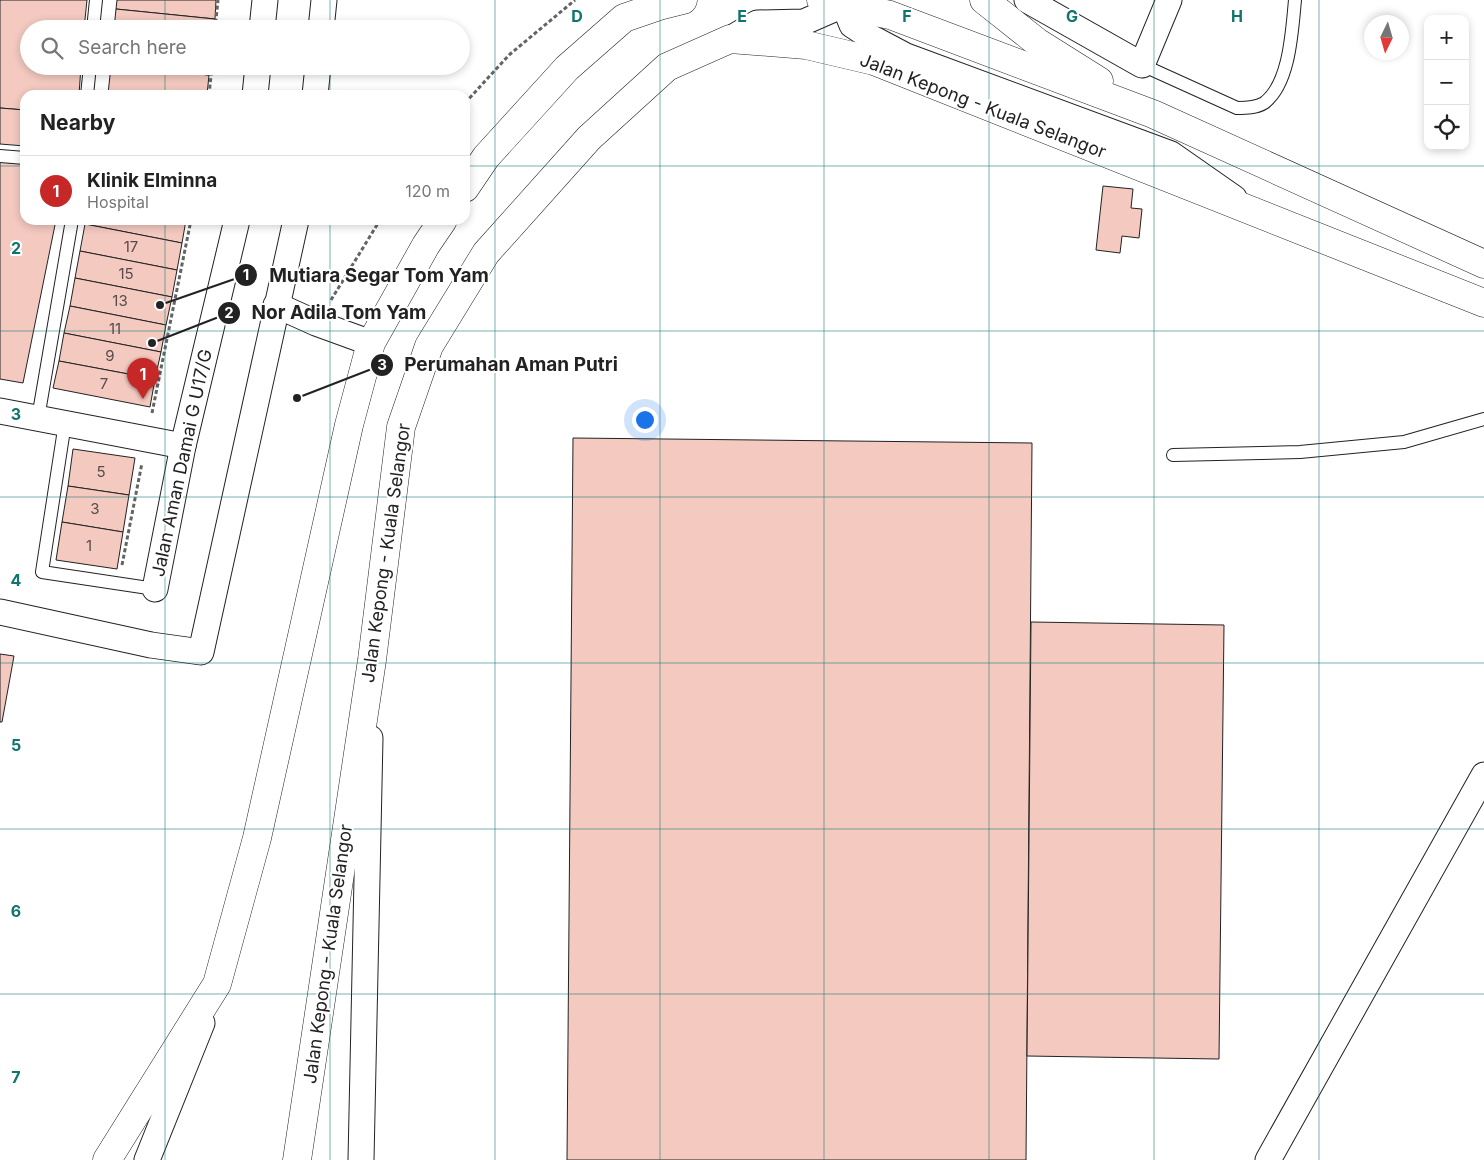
<!DOCTYPE html>
<html lang="en">
<head>
<meta charset="utf-8">
<style>
  :root { --surface:#fff; --page:#f2f2f2; --text:#222; --muted:#767676; --line:#e0e0e0; --accent:#c62828 }
  body { margin:0; font-family:Inter,sans-serif; background:var(--page); color:var(--text) }
  .controls { position:absolute; right:15px; top:15px; display:grid; overflow:hidden; border-radius:10px; box-shadow:0 2px 8px #0003 }
  .controls button { width:45px; height:45px; display:grid; place-items:center; padding:0; border:0; border-bottom:1px solid var(--line); background:var(--surface); color:var(--text); font:25px sans-serif }
  .compass { position:absolute; left:1364px; top:15px; width:45px; height:45px; border-radius:50%; background:var(--surface); box-shadow:0 2px 8px #0003; rotate:185deg }
  .you { position:absolute; left:644px; top:419px; width:18px; height:18px; margin:-12px; border:4px solid #fff; border-radius:50%; background:#1a73e8; box-shadow:0 0 0 8px #1a73e833 }
  .badge { display:grid; place-items:center; width:32px; height:32px; border-radius:50%; background:var(--accent); color:#fff; font-size:16px; font-weight:700 }
  .pin { position:absolute; translate:-50% -41px; filter:drop-shadow(0 1px 2px #0008) }
  .pin::after { content:''; position:absolute; top:26px; width:18px; height:15px; background:inherit; clip-path:polygon(0 0,100% 0,50% 100%) }
  .list { margin:0; padding:0; list-style:none }
  h2 { display:flex; justify-content:space-between; align-items:center; height:65px; margin:0; padding:0 20px; font-size:21px }
  h2 small { font-size:16px; font-weight:400; color:var(--muted) }
  .list li { display:grid; grid-template-columns:32px 1fr auto; gap:15px; align-items:center; box-sizing:border-box; height:70px; padding:0 20px; border-top:1px solid var(--line) }
  .list b { display:block; font-size:19px; white-space:nowrap }
  .list p { margin:0; font-size:16px; white-space:nowrap; color:var(--muted) }
  .list em { font-size:16px; font-style:normal; color:var(--muted) }
  .icon { flex:none; width:28px; height:28px; fill:none; stroke:currentColor; stroke-width:2; stroke-linecap:round; stroke-linejoin:round }
  .map { position:relative; flex:none; width:1484px; height:1160px; overflow:hidden }
  .search { position:absolute; background:var(--surface); box-shadow:0 2px 8px #0003; left:20px; top:20px; width:450px; height:55px; display:flex; align-items:center; gap:12px; box-sizing:border-box; padding:0 18px; border-radius:28px; color:var(--muted); font-size:19px }
  .panel { position:absolute; background:var(--surface); box-shadow:0 2px 8px #0003; left:20px; top:90px; width:450px; height:135px; border-radius:15px }
  .map>svg:first-child { display:block }
  .building { fill:#f3c9c0; stroke:#222 }
  .lines { fill:none; stroke-linecap:round; stroke-linejoin:round }
  .service-casing { stroke:#222; stroke-width:14 }
  .minor-casing { stroke:#222; stroke-width:27 }
  .trunk-casing { stroke:#222; stroke-width:29 }
  .path { stroke:#646464; stroke-width:3; stroke-dasharray:4 2.5; stroke-linecap:butt }
  .service { stroke:#fff; stroke-width:12 }
  .minor { stroke:#fff; stroke-width:25 }
  .trunk { stroke:#fff; stroke-width:28 }
  .grid { fill:none; stroke:#0f766e; stroke-width:1; stroke-opacity:0.55 }
  .labels { text-anchor:middle; stroke-width:4; stroke-linejoin:round; paint-order:stroke }
  .number-label { font-size:15px; fill:#564c4a }
  .street-label { font-size:18px; fill:#222; stroke:#fff }
  .grid-label { font-size:16px; text-anchor:middle; font-weight:bold; fill:#0f766e; stroke:#fff; stroke-width:4; stroke-linejoin:round; paint-order:stroke }
  .leader { fill:none; stroke:#222; stroke-width:2 }
  .callout-dot { fill:#222; stroke:#fff; stroke-width:2 }
  .mark-label { font-size:15px; text-anchor:middle; font-weight:bold; fill:#fff }
  .callout-label { font-size:19px; text-anchor:middle; font-weight:bold; fill:#222; stroke:#fff; stroke-width:4; stroke-linejoin:round; paint-order:stroke }
</style>
</head>
<body>
<div class="map">
<svg width="1484" height="1160" viewBox="0 0 1484 1160">
  <rect width="100%" height="100%" fill="#fff"/>
  <!-- building -->
  <g class="building">
    <polygon points="0,0 87,0 84,29 29,29 29,66 81,66 79,95 25,95 25,110 0,108"/>
    <polygon points="117,0 216,0 215,19 116,9"/>
    <polygon points="116,9 215,19 214,29 114,29"/>
    <polygon points="111,66 209,75 207,95 108,94"/>
    <polygon points="120,66 210,66 209,75"/>
    <polygon points="0,108 25,110 25,146 0,144"/>
    <polygon points="0,162 25,164 25,220 56,220 23,383 0,379"/>
    <polygon points="1103,186 1133,189 1131,208 1142,209 1139,238 1122,236 1120,253 1096,250"/>
    <polygon points="86,220 186,220 182,243 85,224"/>
    <polygon points="85,224 182,243 177,270 80,251"/>
    <polygon points="80,251 177,270 172,297 75,278"/>
    <polygon points="75,278 172,297 166,325 70,306"/>
    <polygon points="70,306 166,325 161,352 64,333"/>
    <polygon points="64,333 161,352 155,379 59,361"/>
    <polygon points="59,361 155,379 150,407 53,388"/>
    <polygon points="573,438 1032,443 1026,1160 567,1160"/>
    <polygon points="73,449 135,458 129,495 68,486"/>
    <polygon points="68,486 129,495 123,532 62,522"/>
    <polygon points="62,522 123,532 117,569 56,560"/>
    <polygon points="1031,622 1224,625 1219,1059 1027,1056"/>
    <polygon points="0,654 14,656 2,722 0,722"/>
  </g>
  <g class="lines">
    <!-- service casing -->
    <g class="service-casing">
      <g id="service">
        <polyline points="93,29 96,0"/>
        <path d="M1142,65l95,43c9,0 19,0 27,-5 26,-19 28,-73 31,-103"/>
        <polyline points="87,95 90,66"/>
        <polyline points="0,156 25,158"/>
        <polyline points="38,418 72,220"/>
        <polyline points="65,423 42,572 155,589"/>
        <polyline points="1173,455 1300,452 1404,442 1484,419"/>
      </g>
    </g>
    <!-- minor casing -->
    <g class="minor-casing">
      <g id="minor">
        <polyline points="842,0 852,25 872,38 906,56 1171,154 1234,198"/>
        <polyline points="1027,0 1142,65 1169,0"/>
        <polyline points="262,29 265,0"/>
        <polyline points="321,29 324,0"/>
        <polyline points="730,39 757,23 804,22 843,5 846,0"/>
        <polyline points="255,95 258,66"/>
        <polyline points="315,95 318,66"/>
        <polyline points="276,305 316,323 371,343"/>
        <polyline points="0,411 183,446"/>
        <polyline points="155,589 183,446 237,220"/>
        <polyline points="0,612 151,645 201,652 296,220"/>
        <polyline points="147,1160 202,1023"/>
        <polyline points="361,1160 370,738"/>
        <polyline points="1268,1160 1484,775"/>
      </g>
    </g>
    <!-- trunk casing -->
    <g class="trunk-casing">
      <g id="trunk">
        <polyline points="821,0 890,15 1153,114 1484,264"/>
        <polyline points="984,0 1037,42 1099,81"/>
        <polyline points="465,188 486,157 567,68 624,18 659,6 683,0"/>
        <polyline points="107,1160 217,984 257,838 349,425 371,343 426,245 443,220"/>
        <polyline points="297,1160 372,660 401,427 429,346 486,253 589,138 667,67 730,39 806,45 874,61 1484,303"/>
      </g>
    </g>
    <!-- path -->
    <g class="path">
      <polyline points="215,29 218,0"/>
      <polyline points="209,95 212,66"/>
      <polyline points="465,103 509,55 575,0"/>
      <polyline points="331,300 380,220"/>
      <polyline points="152,413 191,220"/>
      <polyline points="122,565 142,463"/>
    </g>
    <!-- service -->
    <use href="#service" class="service"/>
    <!-- minor -->
    <use href="#minor" class="minor"/>
    <!-- trunk -->
    <use href="#trunk" class="trunk"/>
  </g>
  <!-- grid -->
  <path class="grid" d="M165,0v29M330,0v29M495,0v1160M660,0v1160M824,0v1160M989,0v1160M1154,0v1160M1319,0v1160M165,66v29M330,66v29M0,166h25M465,166h1019M165,220v940M330,220v940M0,331h1484M0,497h1484M0,663h1484M0,829h1484M0,994h1484"/>
  <g class="labels">
    <!-- number labels -->
    <g class="number-label">
      <text x="131" y="252">17</text>
      <text x="126" y="279">15</text>
      <text x="120" y="306">13</text>
      <text x="115" y="334">11</text>
      <text x="110" y="361">9</text>
      <text x="104" y="389">7</text>
      <text x="101" y="477">5</text>
      <text x="95" y="514">3</text>
      <text x="89" y="551">1</text>
    </g>
    <!-- street labels -->
    <g class="street-label">
      <text transform="translate(983 106) rotate(21)" y="6">Jalan Kepong - Kuala Selangor</text>
      <text transform="translate(182 463) rotate(-78)" y="6">Jalan Aman Damai G U17/G</text>
      <text transform="translate(386 553) rotate(-82)" y="6">Jalan Kepong - Kuala Selangor</text>
      <text transform="translate(328 954) rotate(-82)" y="6">Jalan Kepong - Kuala Selangor</text>
    </g>
  </g>
  <g class="grid-label">
    <text x="577" y="22">D</text>
    <text x="742" y="22">E</text>
    <text x="907" y="22">F</text>
    <text x="1072" y="22">G</text>
    <text x="1237" y="22">H</text>
    <text x="16" y="254">2</text>
    <text x="16" y="420">3</text>
    <text x="16" y="586">4</text>
    <text x="16" y="751">5</text>
    <text x="16" y="917">6</text>
    <text x="16" y="1083">7</text>
  </g>
  <!-- callouts -->
  <path class="leader" d="M160 305L246 275M152 343L229 313M297 398L382 365"/>
  <g class="callout-dot">
    <circle cx="160" cy="305" r="5"/>
    <circle cx="152" cy="343" r="5"/>
    <circle cx="297" cy="398" r="5"/>
    <circle cx="246" cy="275" r="12"/>
    <circle cx="229" cy="313" r="12"/>
    <circle cx="382" cy="365" r="12"/>
  </g>
  <g class="mark-label">
    <text x="246" y="280">1</text>
    <text x="229" y="318">2</text>
    <text x="382" y="370">3</text>
  </g>
  <g class="callout-label">
    <text x="379" y="282">Mutiara Segar Tom Yam</text>
    <text x="339" y="319">Nor Adila Tom Yam</text>
    <text x="511" y="371">Perumahan Aman Putri</text>
  </g>
</svg>
<div class="controls">
<button>+</button>
<button>−</button>
<button><svg class="icon" aria-label="locate" viewBox="0 0 24 24"><circle cx="12" cy="12" r="6"/><path d="M12 2v4M12 18v4M2 12h4M18 12h4"/></svg></button>
</div>
<svg class="compass" viewBox="-18 -18 36 36"><path d="M0-13l5 13h-10z" fill="#e53935"/><path d="M0 13l5-13h-10z" fill="#767676"/></svg>
<div class="you"></div>
<div class="pin badge" style="left:143px;top:399px">1</div>
<div class="search"><svg class="icon" aria-label="search" viewBox="0 0 24 24"><circle cx="10" cy="10" r="6"/><path d="M15 15l6 6"/></svg>Search here</div>
<section class="panel">
<h2>Nearby<small></small></h2>
<ul class="list">
<li><span class="badge">1</span><div><b>Klinik Elminna</b><p>Hospital</p></div><em>120 m</em></li>
</ul>
</section>
</div>
</body>
</html>
